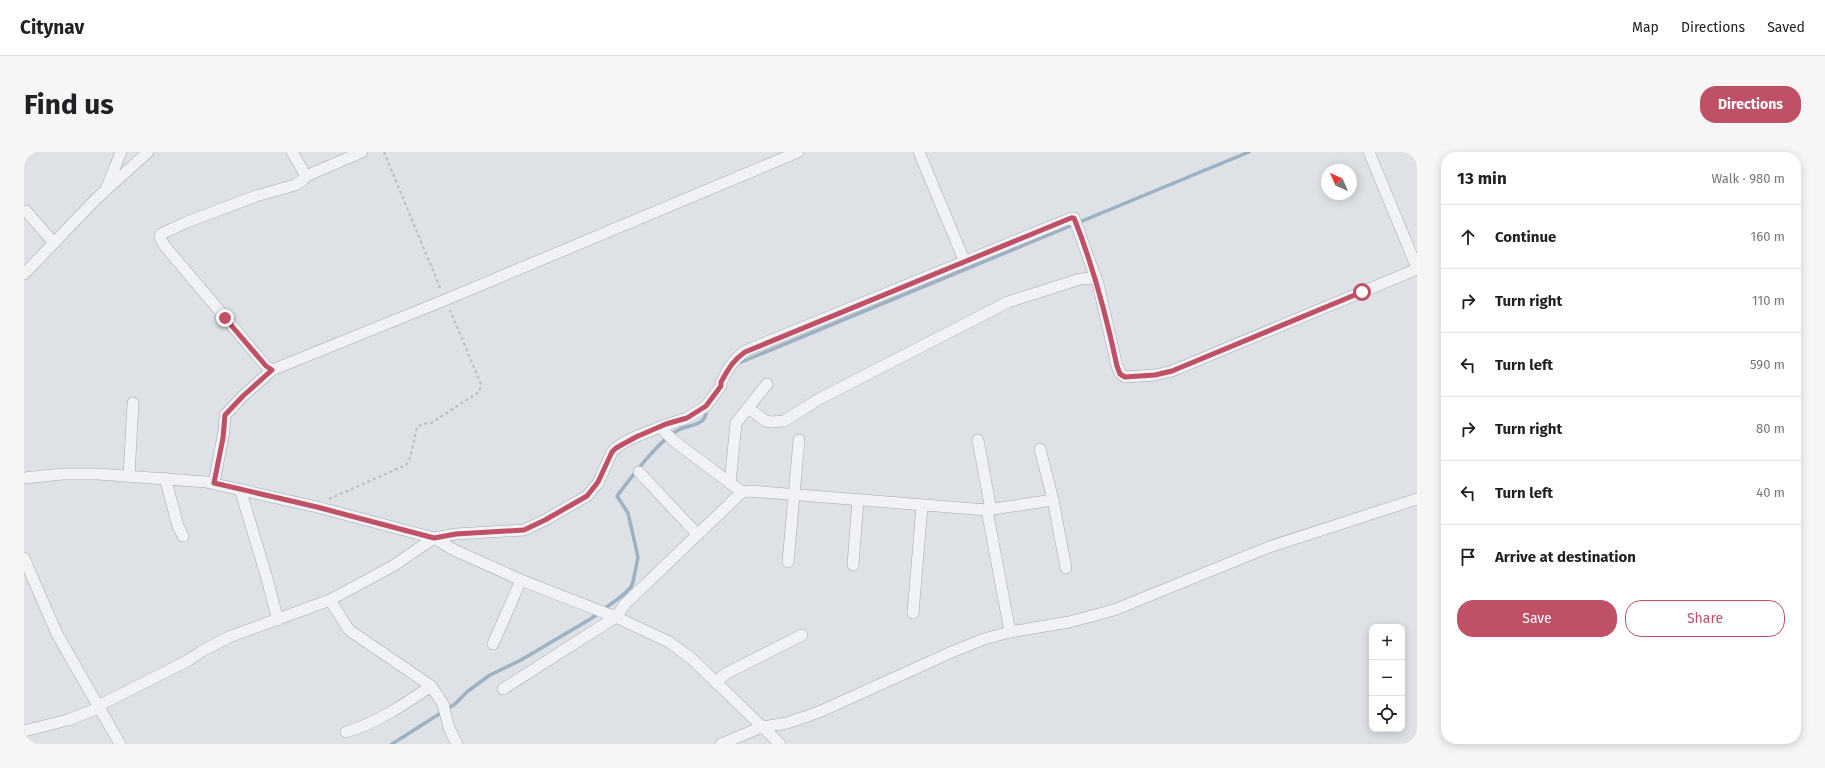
<!DOCTYPE html>
<html lang="en">
<head>
<meta charset="utf-8">
<style>
  :root { --surface:#fff; --page:#f6f6f6; --text:#202124; --muted:#757577; --line:#e0e0e0; --accent:#bf5065 }
  body { margin:0; font-family:"Fira Sans",sans-serif; background:var(--page); color:var(--text) }
  .controls { position:absolute; right:12px; bottom:12px; display:grid; overflow:hidden; border-radius:8px; box-shadow:0 2px 10px #0003 }
  .controls button { width:36px; height:36px; display:grid; place-items:center; padding:0; border:0; border-bottom:1px solid var(--line); background:var(--surface); color:var(--text); font:20px sans-serif }
  .compass { position:absolute; left:1297px; top:12px; width:36px; height:36px; border-radius:50%; background:var(--surface); box-shadow:0 2px 10px #0003; rotate:315deg }
  .stop { position:absolute; width:12px; height:12px; margin:-9px; border:3px solid #bf5065; border-radius:50%; background:#fff }
  .stop.end { background:#bf5065; border-color:#fff; box-shadow:0 1px 4px #0008 }
  .list { margin:0; padding:0; list-style:none }
  h2 { display:flex; justify-content:space-between; align-items:center; height:52px; margin:0; padding:0 16px; font-size:17px }
  h2 small { font-size:13px; font-weight:400; color:var(--muted) }
  .list li { display:grid; grid-template-columns:26px 1fr auto; gap:12px; align-items:center; box-sizing:border-box; height:64px; padding:0 16px; border-top:1px solid var(--line) }
  .list b { display:block; font-size:15px; white-space:nowrap }
  .list em { font-size:13px; font-style:normal; color:var(--muted) }
  .actions { display:flex; gap:8px; padding:12px 16px }
  .actions a { flex:1; padding:9px 0; border:1px solid var(--accent); border-radius:16px; text-align:center; font-size:14px; color:var(--accent) }
  .actions .main { background:var(--accent); color:#fff }
  .icon { flex:none; width:22px; height:22px; fill:none; stroke:currentColor; stroke-width:2; stroke-linecap:round; stroke-linejoin:round }
  .map { position:relative; flex:none; width:1393px; height:592px; overflow:hidden; border-radius:16px }
  header { display:flex; align-items:center; gap:24px; box-sizing:border-box; height:56px; padding:0 20px; background:var(--surface); border-bottom:1px solid var(--line) }
  header strong { font-size:19px }
  nav { display:flex; gap:22px; margin-inline-start:auto; font-size:14px }
  .intro { display:flex; align-items:center; justify-content:space-between; box-sizing:border-box; height:96px; padding:0 24px }
  h1 { margin:0; font-size:28px }
  .button { padding:10px 18px; border-radius:16px; background:var(--accent); color:#fff; font-size:14px; font-weight:700 }
  main { display:flex; gap:24px; padding:0 24px }
  aside { flex:1; background:var(--surface); border-radius:16px; box-shadow:0 2px 10px #0003 }
  .map>svg:first-child { display:block }
  .lines { fill:none; stroke-linecap:round; stroke-linejoin:round }
  .stream { stroke:#9db1c3; stroke-width:3.5 }
  .minor-casing { stroke:#a4a9af; stroke-width:12 }
  .path { stroke:#b9bcc1; stroke-width:2; stroke-dasharray:3 3; stroke-linecap:butt }
  .minor { stroke:#f1f2f5; stroke-width:11 }
  .route { stroke:#bf5065; stroke-width:5 }
</style>
</head>
<body>
<header>
<strong>Citynav</strong>
<nav><a>Map</a><a>Directions</a><a>Saved</a></nav>
</header>
<div class="intro"><h1>Find us</h1><a class="button">Directions</a></div>
<main>
<div class="map">
<svg width="1393" height="592" viewBox="0 0 1393 592">
  <rect width="100%" height="100%" fill="#dee2e6"/>
  <g class="lines">
    <!-- stream -->
    <g class="stream">
      <polyline points="715,211 1225,0"/>
      <path d="M368,592l63,-40 13,-13 22,-16 31,-15 71,-42 31,-23 8,-8 2,-5 5,-25 -10,-44 -11,-17c14,-18 45,-61 66,-68 9,-3 22,-4 23,-15"/>
    </g>
    <!-- minor casing -->
    <g class="minor-casing">
      <g id="minor">
        <polyline points="268,0 282,24"/>
        <polyline points="895,0 940,108"/>
        <polyline points="1345,0 1393,116"/>
        <polyline points="83,35 97,0"/>
        <polyline points="2,59 30,91"/>
        <polyline points="0,122 72,47 124,0"/>
        <polyline points="248,218 242,214 140,93 136,85 137,82 163,70 232,44 271,33 279,28 282,24 338,0"/>
        <polyline points="724,256 742,269 748,270 760,269 795,247 984,150 1056,127 1072,126"/>
        <polyline points="954,288 967,358"/>
        <polyline points="615,320 674,383"/>
        <polyline points="105,324 109,251"/>
        <polyline points="0,326 39,322 74,322 182,330 293,355 410,386 430,398 497,428 592,465 645,490 668,507 756,592"/>
        <polyline points="141,326 154,374 159,384"/>
        <polyline points="190,331 200,279 201,263 219,244 248,218 421,148 774,0"/>
        <polyline points="706,331 712,271 743,232"/>
        <polyline points="216,337 242,423 254,468"/>
        <path d="M718,340l-68,-51 -14,-14 27,-9 19,-12 15,-20v-3c6,-13 12,-23 24,-32l326,-133h3l24,66 19,82 3,7 5,4 30,-2 17,-4 245,-102"/>
        <polyline points="1029,348 1042,416"/>
        <polyline points="963,358 1029,348 1016,297"/>
        <polyline points="0,406 33,482 96,592"/>
        <polyline points="764,410 775,288"/>
        <polyline points="829,413 834,348"/>
        <path d="M306,448l19,30 82,56c-26,18 -54,37 -85,46"/>
        <polyline points="889,461 898,354"/>
        <polyline points="469,492 497,428"/>
        <polyline points="692,531 701,522 778,483"/>
        <polyline points="407,534 419,552 425,576 433,592"/>
        <polyline points="479,537 592,465 601,452 718,340 726,339 963,358 986,480"/>
        <path d="M74,554l91,-46 13,-9 27,-14 101,-37 63,-34 41,-28 22,-4 68,-4 21,-10 42,-24 11,-13 14,-31c12,-13 32,-18 48,-25"/>
        <polyline points="0,579 44,568 75,556"/>
        <polyline points="697,592 738,575 763,571 795,560 930,499 960,487 986,480 1045,470 1090,458 1245,395 1393,347"/>
      </g>
    </g>
    <!-- path -->
    <g class="path">
      <polyline points="360,0 417,138"/>
      <polyline points="305,347 382,313 386,306 393,275 398,272 407,271 455,240 457,232 426,158"/>
    </g>
    <!-- minor -->
    <use href="#minor" class="minor"/>
  </g>
  <g class="lines">
    <!-- route -->
    <path class="route" d="M201,166l41,48 6,4 -29,26 -18,19 -2,23 -9,45 103,24 117,31 22,-4 68,-4 21,-10 42,-24 11,-14 14,-30 4,-4 20,-11 30,-13 21,-6 19,-12 15,-20v-4c7,-12 12,-22 24,-30l326,-134h3c20,50 32,96 43,148l3,8 5,3 30,-2 17,-4 190,-79"/>
  </g>
</svg>
<div class="controls">
<button>+</button>
<button>−</button>
<button><svg class="icon" aria-label="locate" viewBox="0 0 24 24"><circle cx="12" cy="12" r="6"/><path d="M12 2v4M12 18v4M2 12h4M18 12h4"/></svg></button>
</div>
<svg class="compass" viewBox="-18 -18 36 36"><path d="M0-13l5 13h-10z" fill="#e53935"/><path d="M0 13l5-13h-10z" fill="#757577"/></svg>
<div class="stop" style="left:1338px;top:140px"></div>
<div class="stop end" style="left:201px;top:166px"></div>
</div>
<aside>
<h2>13 min<small>Walk · 980 m</small></h2>
<ul class="list">
<li><svg class="icon" aria-label="ahead" viewBox="0 0 24 24"><path d="M12 20V5M6 11l6-6 6 6"/></svg><div><b>Continue</b></div><em>160 m</em></li>
<li><svg class="icon" aria-label="right" viewBox="0 0 24 24"><path d="M7 20v-9h11M14 6l5 5-5 5"/></svg><div><b>Turn right</b></div><em>110 m</em></li>
<li><svg class="icon" aria-label="left" viewBox="0 0 24 24"><path d="M17 20v-9H6M10 6l-5 5 5 5"/></svg><div><b>Turn left</b></div><em>590 m</em></li>
<li><svg class="icon" aria-label="right" viewBox="0 0 24 24"><path d="M7 20v-9h11M14 6l5 5-5 5"/></svg><div><b>Turn right</b></div><em>80 m</em></li>
<li><svg class="icon" aria-label="left" viewBox="0 0 24 24"><path d="M17 20v-9H6M10 6l-5 5 5 5"/></svg><div><b>Turn left</b></div><em>40 m</em></li>
<li><svg class="icon" aria-label="arrive" viewBox="0 0 24 24"><path d="M6 21V4h12l-3 4 3 4H6"/></svg><div><b>Arrive at destination</b></div></li>
</ul>
<div class="actions"><a class="main">Save</a><a>Share</a></div>
</aside>
</main>
</body>
</html>
